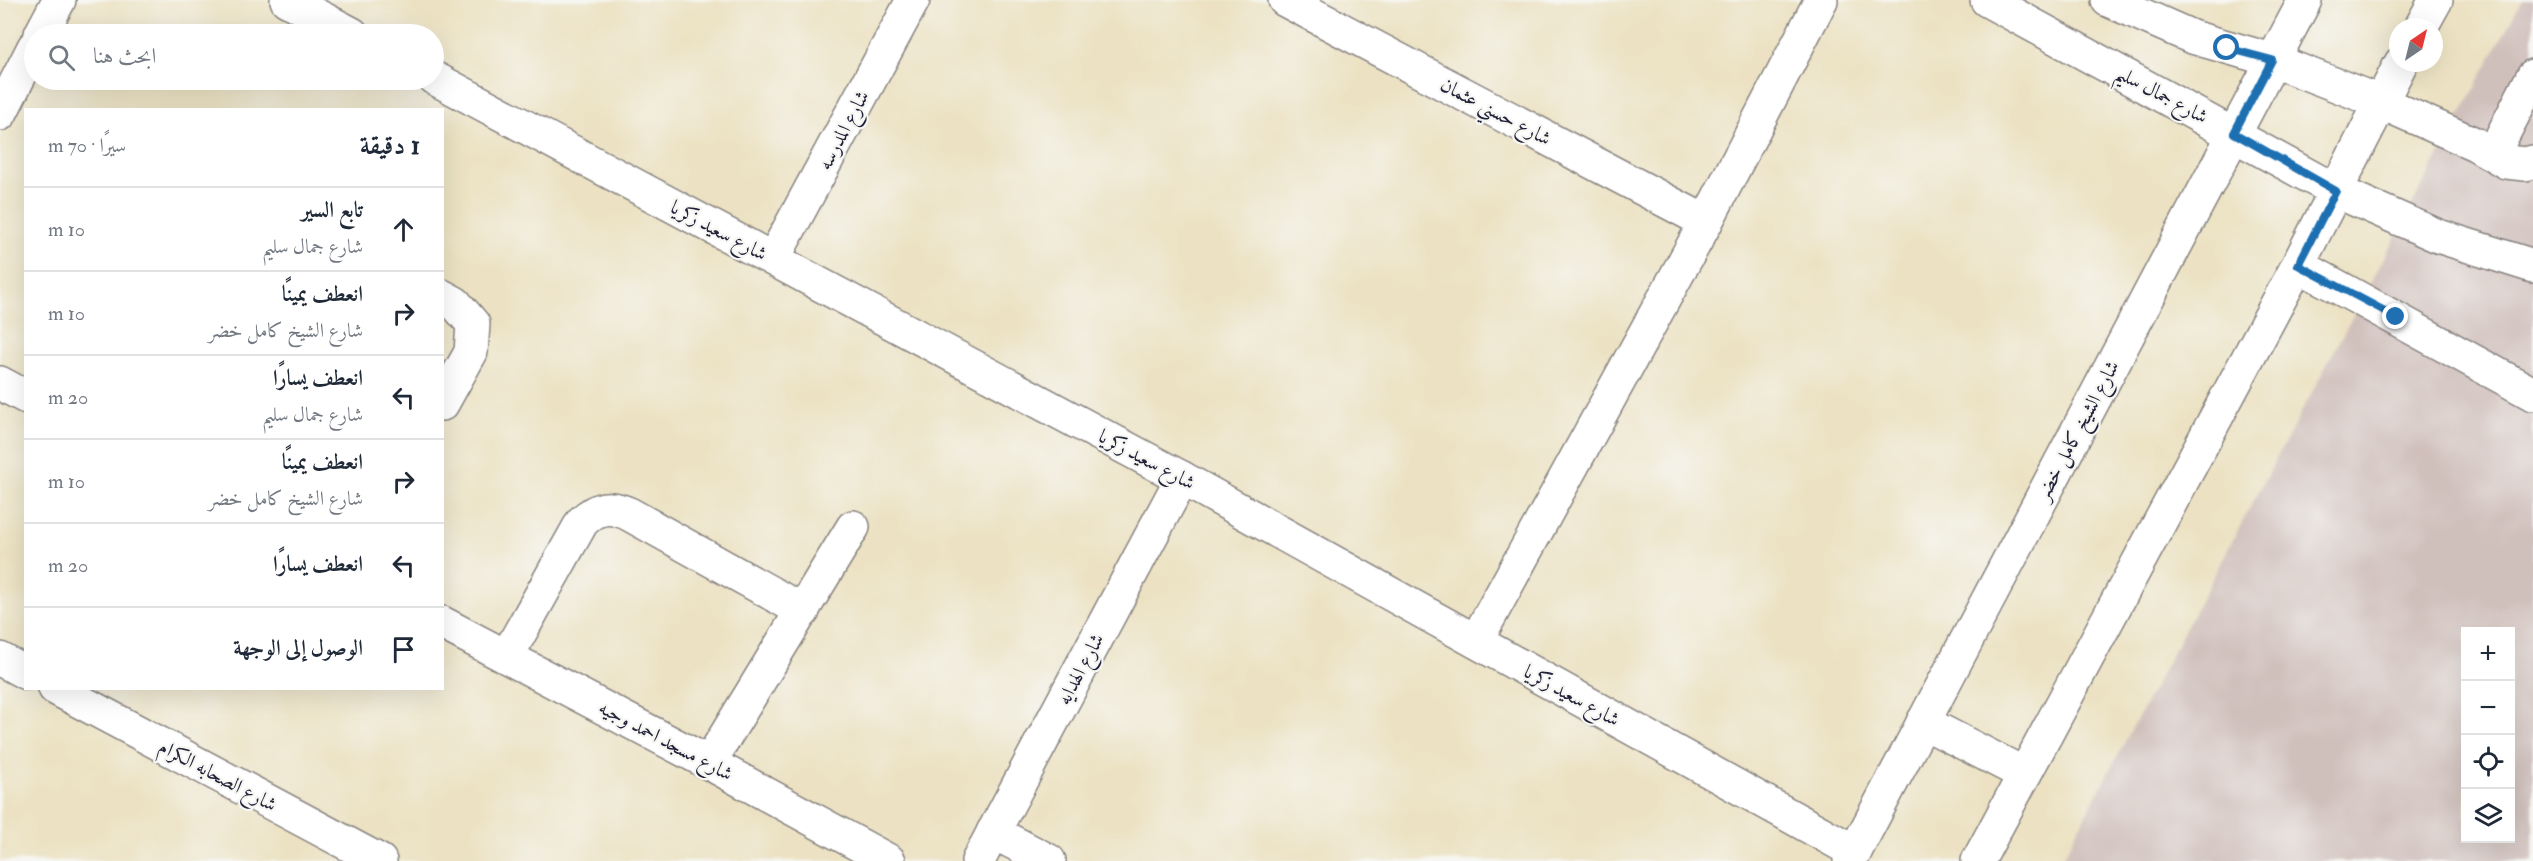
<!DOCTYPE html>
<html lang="ar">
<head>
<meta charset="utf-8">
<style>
  :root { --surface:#fff; --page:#f6f6f7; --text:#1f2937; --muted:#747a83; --line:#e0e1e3 }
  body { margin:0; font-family:"IM FELL Double Pica",Amiri,serif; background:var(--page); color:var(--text); direction:rtl }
  .controls { position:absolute; right:18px; bottom:18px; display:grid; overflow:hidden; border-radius:0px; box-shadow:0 6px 24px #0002 }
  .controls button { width:54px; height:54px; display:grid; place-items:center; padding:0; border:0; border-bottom:2px solid var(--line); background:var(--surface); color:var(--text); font:30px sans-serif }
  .compass { position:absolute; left:2389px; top:18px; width:54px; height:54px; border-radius:50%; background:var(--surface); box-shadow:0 6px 24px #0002; rotate:35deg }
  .stop { position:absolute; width:18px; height:18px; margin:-14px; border:4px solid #1f6fb2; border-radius:50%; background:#fff }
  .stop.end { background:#1f6fb2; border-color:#fff; box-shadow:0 2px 6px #0008 }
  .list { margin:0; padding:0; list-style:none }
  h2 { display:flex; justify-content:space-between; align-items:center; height:78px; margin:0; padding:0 24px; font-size:26px }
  h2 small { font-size:20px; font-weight:400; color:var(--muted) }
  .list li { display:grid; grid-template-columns:39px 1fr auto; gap:18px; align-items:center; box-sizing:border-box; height:84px; padding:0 24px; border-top:2px solid var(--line) }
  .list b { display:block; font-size:22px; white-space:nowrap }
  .list p { margin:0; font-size:20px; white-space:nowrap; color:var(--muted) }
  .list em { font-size:20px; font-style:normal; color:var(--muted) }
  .icon { flex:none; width:33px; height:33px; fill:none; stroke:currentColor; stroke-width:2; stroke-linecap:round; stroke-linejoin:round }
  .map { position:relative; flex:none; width:2533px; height:861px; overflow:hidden; direction:ltr }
  .search { position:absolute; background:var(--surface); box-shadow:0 6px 24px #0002; left:24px; top:24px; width:420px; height:66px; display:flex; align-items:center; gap:15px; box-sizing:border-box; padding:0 21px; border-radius:33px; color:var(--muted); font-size:22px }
  .panel { position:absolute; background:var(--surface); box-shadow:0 6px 24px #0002; left:24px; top:108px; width:420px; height:582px; border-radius:0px; direction:rtl }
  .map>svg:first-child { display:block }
  .industrial { fill:#d0c0bc; fill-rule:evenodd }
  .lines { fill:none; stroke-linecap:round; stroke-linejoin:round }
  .minor-casing { stroke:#87827f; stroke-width:36 }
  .major-casing { stroke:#87827f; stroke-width:36 }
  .minor { stroke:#fff; stroke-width:33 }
  .major { stroke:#fff; stroke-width:33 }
  .route { stroke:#1f6fb2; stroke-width:8 }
  .labels { text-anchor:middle; stroke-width:4.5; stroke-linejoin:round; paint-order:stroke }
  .street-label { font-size:20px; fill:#22223b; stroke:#f6f6f2 }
</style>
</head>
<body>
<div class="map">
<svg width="2533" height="861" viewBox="0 0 2533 861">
  <rect width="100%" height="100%" fill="#f6f6f2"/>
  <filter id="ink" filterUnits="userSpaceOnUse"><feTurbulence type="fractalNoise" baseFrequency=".0167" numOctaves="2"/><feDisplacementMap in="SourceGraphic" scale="12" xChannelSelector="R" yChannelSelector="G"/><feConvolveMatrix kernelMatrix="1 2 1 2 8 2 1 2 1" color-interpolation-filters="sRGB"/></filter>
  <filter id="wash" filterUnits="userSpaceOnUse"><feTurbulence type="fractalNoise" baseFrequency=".008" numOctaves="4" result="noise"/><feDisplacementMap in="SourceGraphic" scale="24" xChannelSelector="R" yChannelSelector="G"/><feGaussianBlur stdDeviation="1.35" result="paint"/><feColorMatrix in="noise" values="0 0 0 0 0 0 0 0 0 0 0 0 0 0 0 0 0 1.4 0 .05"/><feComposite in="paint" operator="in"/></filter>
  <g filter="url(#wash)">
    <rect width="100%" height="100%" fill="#ece2c3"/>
    <!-- industrial -->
    <path class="industrial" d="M2522,0h11v861h-472zM2466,632h44v206h-44z"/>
  </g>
  <g filter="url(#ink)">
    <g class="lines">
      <!-- minor casing -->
      <g class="minor-casing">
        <g id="minor">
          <polyline points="287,0 352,34"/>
          <polyline points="1285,0 1706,222"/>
          <polyline points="41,34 59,0"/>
          <polyline points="434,78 1182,478 1855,852"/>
          <polyline points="2380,102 2475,144 2506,162 2525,164 2533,162"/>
          <polyline points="0,114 34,47"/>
          <polyline points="2493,154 2533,76"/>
          <polyline points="2336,191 2438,236 2533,266"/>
          <polyline points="773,259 913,0"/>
          <polyline points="2298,265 2533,394"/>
          <polyline points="442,296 455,303 473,324 471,352 442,404"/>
          <polyline points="0,383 26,397"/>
          <polyline points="442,623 709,763 889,861"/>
          <polyline points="1476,641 1706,222 1821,0"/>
          <path d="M507,656l75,-134c15,-15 28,-17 47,-8l174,97"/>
          <polyline points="0,659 26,673"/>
          <polyline points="55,688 380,861"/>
          <polyline points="709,763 853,527"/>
          <polyline points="993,832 1049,861"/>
          <polyline points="978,861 1182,478"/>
        </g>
      </g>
      <!-- major casing -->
      <g class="major-casing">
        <g id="major">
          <polyline points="1987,0 2336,191"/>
          <polyline points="2108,0 2192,37 2272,60 2380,102"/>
          <polyline points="2421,27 2436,0"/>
          <polyline points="1923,722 2024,774"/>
          <polyline points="1850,861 2305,0"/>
          <polyline points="1978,861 2298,265 2401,63"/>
        </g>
      </g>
      <!-- minor -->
      <use href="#minor" class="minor"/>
      <!-- major -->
      <use href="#major" class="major"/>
    </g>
  </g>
  <g class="lines" filter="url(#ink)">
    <!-- route -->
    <polyline class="route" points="2227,48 2272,60 2234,133 2336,191 2298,265 2396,317"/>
  </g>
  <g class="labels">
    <!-- street labels -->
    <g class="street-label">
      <text transform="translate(2162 94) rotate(28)" y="7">شارع جمال سليم</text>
      <text transform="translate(1496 111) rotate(28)" y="7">شارع حسني عثمان</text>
      <text transform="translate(843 130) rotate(-62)" y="7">شارع المدرسه</text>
      <text transform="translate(719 230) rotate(28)" y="7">شارع سعيد زكريا</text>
      <text transform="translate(2077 430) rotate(-62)" y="7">شارع الشيخ كامل خضر</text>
      <text transform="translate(1147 459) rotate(28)" y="7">شارع سعيد زكريا</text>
      <text transform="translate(1080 669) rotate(-62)" y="7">شارع الهدايه</text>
      <text transform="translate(1572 695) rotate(29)" y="7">شارع سعيد زكريا</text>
      <text transform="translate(666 740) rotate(28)" y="7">شارع مسجد احمد وجيه</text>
      <text transform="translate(218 775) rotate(28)" y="7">شارع الصحابه الكرام</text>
    </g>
  </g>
</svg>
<div class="controls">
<button>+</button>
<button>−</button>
<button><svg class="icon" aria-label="locate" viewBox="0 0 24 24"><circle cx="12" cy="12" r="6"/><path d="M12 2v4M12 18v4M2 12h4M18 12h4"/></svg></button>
<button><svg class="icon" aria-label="layers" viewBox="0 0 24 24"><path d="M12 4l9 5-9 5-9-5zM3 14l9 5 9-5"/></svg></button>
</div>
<svg class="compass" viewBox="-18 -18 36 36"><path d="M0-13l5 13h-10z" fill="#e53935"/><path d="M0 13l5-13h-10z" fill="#747a83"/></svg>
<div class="stop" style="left:2227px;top:48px"></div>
<div class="stop end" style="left:2396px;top:317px"></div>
<div class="search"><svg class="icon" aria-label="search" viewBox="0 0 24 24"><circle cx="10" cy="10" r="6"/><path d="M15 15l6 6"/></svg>ابحث هنا</div>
<section class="panel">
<h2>1 دقيقة<small>سيرًا · 70 m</small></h2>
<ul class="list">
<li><svg class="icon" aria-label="ahead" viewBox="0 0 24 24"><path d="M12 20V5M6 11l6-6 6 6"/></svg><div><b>تابع السير</b><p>شارع جمال سليم</p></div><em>10 m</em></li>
<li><svg class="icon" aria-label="right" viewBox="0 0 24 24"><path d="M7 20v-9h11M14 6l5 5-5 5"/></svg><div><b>انعطف يمينًا</b><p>شارع الشيخ كامل خضر</p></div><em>10 m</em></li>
<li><svg class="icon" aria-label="left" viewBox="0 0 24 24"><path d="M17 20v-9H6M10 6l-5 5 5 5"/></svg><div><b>انعطف يسارًا</b><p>شارع جمال سليم</p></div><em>20 m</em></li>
<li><svg class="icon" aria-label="right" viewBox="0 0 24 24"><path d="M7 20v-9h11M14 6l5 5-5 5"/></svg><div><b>انعطف يمينًا</b><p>شارع الشيخ كامل خضر</p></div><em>10 m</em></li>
<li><svg class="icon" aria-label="left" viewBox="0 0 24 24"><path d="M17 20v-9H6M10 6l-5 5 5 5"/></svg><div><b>انعطف يسارًا</b></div><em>20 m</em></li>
<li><svg class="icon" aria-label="arrive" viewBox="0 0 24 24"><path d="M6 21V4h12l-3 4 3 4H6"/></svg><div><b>الوصول إلى الوجهة</b></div></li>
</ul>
</section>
</div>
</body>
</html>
